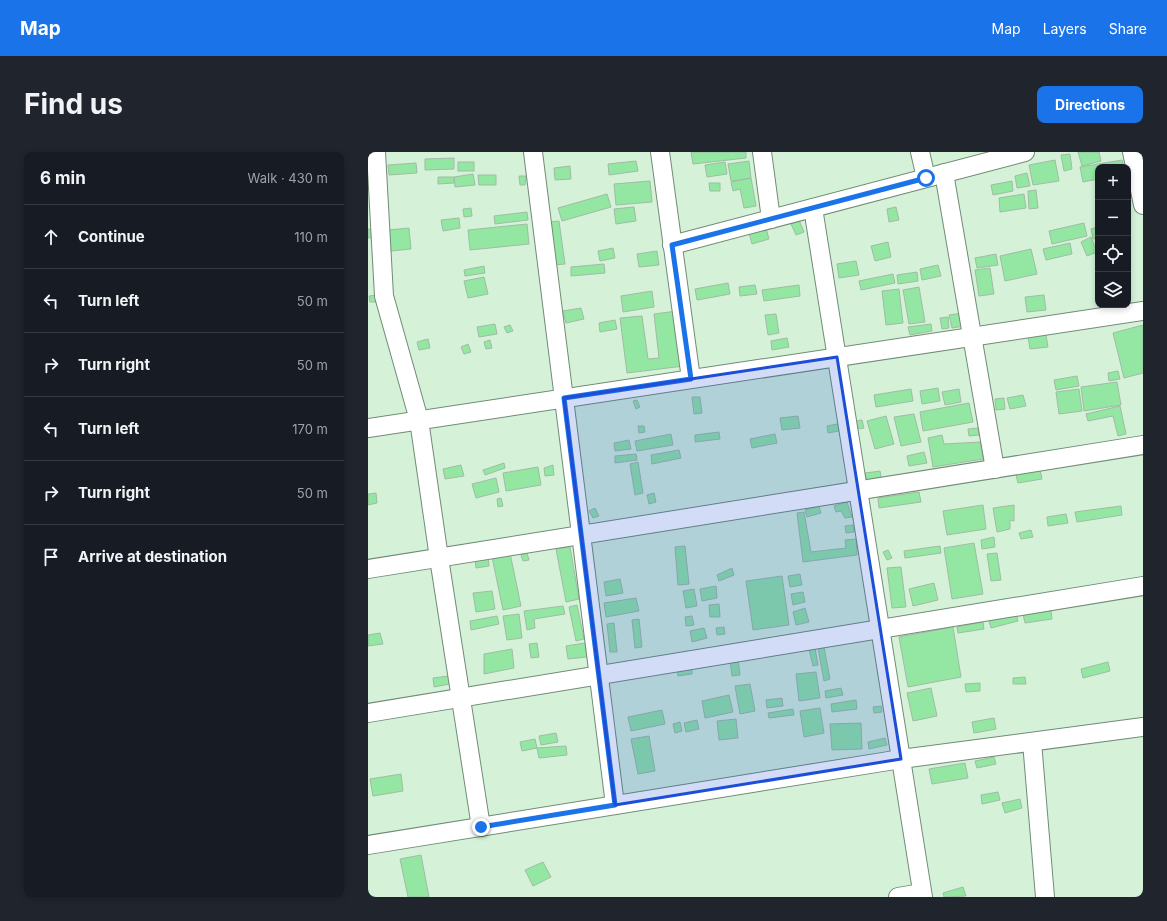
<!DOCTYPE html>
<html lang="en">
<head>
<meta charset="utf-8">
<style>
  :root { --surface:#171b24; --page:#20242c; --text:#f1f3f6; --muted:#9ea1a6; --line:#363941; --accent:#1a73e8 }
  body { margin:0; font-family:Inter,sans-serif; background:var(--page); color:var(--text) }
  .controls { position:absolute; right:12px; top:12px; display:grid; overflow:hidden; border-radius:8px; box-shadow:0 2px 6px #0003 }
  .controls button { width:36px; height:36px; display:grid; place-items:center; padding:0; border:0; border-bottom:1px solid var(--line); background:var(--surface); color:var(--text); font:20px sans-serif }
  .stop { position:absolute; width:12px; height:12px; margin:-9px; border:3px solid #1a73e8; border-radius:50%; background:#fff }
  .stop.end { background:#1a73e8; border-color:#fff; box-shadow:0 1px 4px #0008 }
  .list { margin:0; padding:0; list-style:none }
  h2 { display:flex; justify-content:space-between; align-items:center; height:52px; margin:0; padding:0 16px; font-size:17px }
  h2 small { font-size:13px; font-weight:400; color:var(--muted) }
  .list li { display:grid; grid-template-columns:26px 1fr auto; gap:12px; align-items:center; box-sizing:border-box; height:64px; padding:0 16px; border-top:1px solid var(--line) }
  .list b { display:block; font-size:15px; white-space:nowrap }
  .list em { font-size:13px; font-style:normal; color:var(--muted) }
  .icon { flex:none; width:22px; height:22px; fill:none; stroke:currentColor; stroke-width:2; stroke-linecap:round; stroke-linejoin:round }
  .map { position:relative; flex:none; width:775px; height:745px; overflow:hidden; border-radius:8px }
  header { display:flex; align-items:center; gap:24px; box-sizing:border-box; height:56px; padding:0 20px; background:var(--accent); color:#fff }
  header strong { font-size:19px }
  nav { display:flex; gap:22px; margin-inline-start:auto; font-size:14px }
  .intro { display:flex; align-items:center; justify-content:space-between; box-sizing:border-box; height:96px; padding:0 24px }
  h1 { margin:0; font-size:28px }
  .button { padding:10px 18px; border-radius:8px; background:var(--accent); color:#fff; font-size:14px; font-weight:700 }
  main { display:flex; gap:24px; padding:0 24px }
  aside { flex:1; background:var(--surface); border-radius:8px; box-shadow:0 2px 6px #0003 }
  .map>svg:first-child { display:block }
  .building { fill:#93e7a3; stroke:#a0bca4 }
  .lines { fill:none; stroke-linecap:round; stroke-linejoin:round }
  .minor-casing { stroke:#718b75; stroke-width:20 }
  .minor { stroke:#fff; stroke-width:18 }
  .route { stroke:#1a73e8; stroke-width:5 }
  .marked { fill:#1d4ed8; fill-opacity:0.2; stroke:#1d4ed8; stroke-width:3; stroke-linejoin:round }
</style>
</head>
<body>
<header>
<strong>Map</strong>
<nav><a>Map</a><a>Layers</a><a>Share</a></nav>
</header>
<div class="intro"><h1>Find us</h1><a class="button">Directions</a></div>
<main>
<aside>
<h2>6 min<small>Walk · 430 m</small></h2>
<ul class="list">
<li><svg class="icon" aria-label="ahead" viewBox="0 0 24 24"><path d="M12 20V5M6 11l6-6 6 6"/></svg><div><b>Continue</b></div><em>110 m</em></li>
<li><svg class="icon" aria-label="left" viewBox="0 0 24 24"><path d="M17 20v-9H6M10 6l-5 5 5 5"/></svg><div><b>Turn left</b></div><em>50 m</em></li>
<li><svg class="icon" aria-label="right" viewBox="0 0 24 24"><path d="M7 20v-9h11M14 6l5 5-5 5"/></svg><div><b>Turn right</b></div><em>50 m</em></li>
<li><svg class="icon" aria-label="left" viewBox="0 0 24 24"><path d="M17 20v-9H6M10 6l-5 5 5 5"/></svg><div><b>Turn left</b></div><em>170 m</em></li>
<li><svg class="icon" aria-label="right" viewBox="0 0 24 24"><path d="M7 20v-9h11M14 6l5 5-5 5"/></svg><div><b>Turn right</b></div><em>50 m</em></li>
<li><svg class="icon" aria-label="arrive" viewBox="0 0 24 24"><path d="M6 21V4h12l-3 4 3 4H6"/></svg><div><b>Arrive at destination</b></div></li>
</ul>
</aside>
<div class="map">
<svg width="775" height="745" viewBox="0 0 775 745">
  <rect width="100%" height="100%" fill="#d5f2d9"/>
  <!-- building -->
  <g class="building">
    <polygon points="323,0 378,0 378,6 325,12"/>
    <polygon points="710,0 731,0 733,9 714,14"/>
    <polygon points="702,2 704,17 696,19 693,3"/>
    <polygon points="86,6 86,17 57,18 57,7"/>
    <polygon points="687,8 691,29 665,33 661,13"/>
    <polygon points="754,8 756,15 730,15 730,27 715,30 712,15"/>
    <polygon points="268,9 270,19 241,23 240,12"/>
    <polygon points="381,9 383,26 363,29 360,12"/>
    <rect x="90" y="10" width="16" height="9"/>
    <polygon points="357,10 359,22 339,25 337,13"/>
    <polygon points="48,11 49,21 21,23 20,13"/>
    <polygon points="202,14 203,27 187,28 186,16"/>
    <polygon points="659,21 662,34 649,36 647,24"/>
    <polygon points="105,22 107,33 87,35 86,25"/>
    <polygon points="110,23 128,23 128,33 111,33"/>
    <polygon points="151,24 158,24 157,33 152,33"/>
    <polygon points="70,25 86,25 86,31 70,32"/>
    <polygon points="383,26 388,54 376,56 372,37 365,39 363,30"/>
    <polygon points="282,29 284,50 248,53 246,32"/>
    <polygon points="644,29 645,39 625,43 623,33"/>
    <polygon points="341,31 352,31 352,39 342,39"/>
    <polygon points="668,38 670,56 661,57 660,39"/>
    <polygon points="239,42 243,55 194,69 190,56"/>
    <polygon points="656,42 658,56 632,60 631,46"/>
    <polygon points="266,55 268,69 248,72 246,57"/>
    <polygon points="528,55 531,68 521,70 519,57"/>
    <polygon points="103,56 104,64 96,65 95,57"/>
    <polygon points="159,60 160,68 127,72 126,64"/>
    <polygon points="91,66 92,76 75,79 73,68"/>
    <polygon points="431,68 436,80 428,83 423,72"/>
    <polygon points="191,69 197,112 185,113 180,70"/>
    <polygon points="716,71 719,84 684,92 681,79"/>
    <polygon points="159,72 161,92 102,98 100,78"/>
    <polygon points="730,75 730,86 725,87 723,77"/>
    <polygon points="41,76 43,97 23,99 20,78"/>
    <polygon points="398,76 401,87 384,92 381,81"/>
    <rect x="0" y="77" width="3" height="9"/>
    <polygon points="723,85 729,100 719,104 713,90"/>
    <polygon points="520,90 523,105 507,109 503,94"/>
    <polygon points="702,91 704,102 678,108 675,97"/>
    <polygon points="245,96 247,106 232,109 230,99"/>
    <polygon points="663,97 669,122 637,129 632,104"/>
    <polygon points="289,99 291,113 271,115 269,102"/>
    <polygon points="628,102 630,113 609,116 607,106"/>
    <polygon points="488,109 491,123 471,126 469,112"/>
    <polygon points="236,112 237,121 203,124 203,115"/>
    <polygon points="570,113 573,124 554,128 552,117"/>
    <polygon points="116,114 117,121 97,124 96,118"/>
    <polygon points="622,116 626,142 611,144 607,118"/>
    <polygon points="549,120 550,129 530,132 529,123"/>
    <polygon points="525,122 527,131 493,138 491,129"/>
    <polygon points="116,125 120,142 100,146 96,129"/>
    <polygon points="360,131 362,142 329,148 327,137"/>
    <polygon points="387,133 389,142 372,144 371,135"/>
    <polygon points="431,133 432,144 396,149 394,138"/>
    <polygon points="551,135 557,170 541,172 535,138"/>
    <polygon points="531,137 535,171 518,173 514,139"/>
    <polygon points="284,139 286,155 255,160 253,144"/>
    <polygon points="8,143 9,150 2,150 1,144"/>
    <polygon points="676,143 678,158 659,160 657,145"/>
    <polygon points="213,156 216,167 198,171 195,159"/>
    <polygon points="309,159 316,214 259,221 252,166 274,164 280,207 291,206 286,162"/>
    <polygon points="595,161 597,174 584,176 581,163"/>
    <polygon points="408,162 411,181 400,183 397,163"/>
    <polygon points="580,165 581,176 574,177 572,166"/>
    <polygon points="247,168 249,177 232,180 231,171"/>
    <polygon points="127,172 129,182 111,185 109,175"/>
    <polygon points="563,172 564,179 542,183 540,175"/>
    <polygon points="142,173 145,179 139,181 136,175"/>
    <polygon points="775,173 775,221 756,226 745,181"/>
    <polygon points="677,177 680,195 662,197 659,179"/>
    <polygon points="419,186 421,195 404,198 403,189"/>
    <polygon points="60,187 62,196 51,198 49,190"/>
    <polygon points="122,188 124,196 118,197 116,190"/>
    <polygon points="100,192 103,200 96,202 93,195"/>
    <polygon points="750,219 752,227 741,229 740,221"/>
    <polygon points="709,224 711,234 688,238 686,228"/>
    <polygon points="749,230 753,253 716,259 713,235"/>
    <polygon points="570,236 572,249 554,252 552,239"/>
    <polygon points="543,237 545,249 508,255 506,243"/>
    <polygon points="591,237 593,250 577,253 574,240"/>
    <polygon points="711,237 714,259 691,262 688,240"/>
    <polygon points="655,243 658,254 642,257 639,246"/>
    <polygon points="324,245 332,245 334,261 326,262"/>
    <polygon points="636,246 637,257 628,258 627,247"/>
    <polygon points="269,248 272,255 268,257 265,249"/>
    <polygon points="601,251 605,270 555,279 552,260"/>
    <polygon points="752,254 758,282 750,284 745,264 720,269 718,262"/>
    <polygon points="546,262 553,290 533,294 526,265"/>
    <polygon points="430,264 432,276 414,278 412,266"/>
    <polygon points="518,264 526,292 507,297 499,269"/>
    <polygon points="494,268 496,276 491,277 488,269"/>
    <polygon points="474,271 476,278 460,281 459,274"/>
    <polygon points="270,274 276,274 277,280 271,281"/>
    <polygon points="610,276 611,283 601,284 600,277"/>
    <polygon points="351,280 352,287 327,290 327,283"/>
    <polygon points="303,282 305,293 269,299 267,289"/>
    <polygon points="407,282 409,291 384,296 382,287"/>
    <polygon points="574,283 576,292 612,290 615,307 565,315 560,286"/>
    <polygon points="261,288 263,297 247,299 246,291"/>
    <polygon points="311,298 313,306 284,312 283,303"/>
    <polygon points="556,300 559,311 541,314 539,304"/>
    <polygon points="268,302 269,308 247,311 247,304"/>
    <polygon points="270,310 275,341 267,343 262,312"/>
    <polygon points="136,311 137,316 117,323 115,318"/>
    <polygon points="93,313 96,324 77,327 75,317"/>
    <polygon points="185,313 186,323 177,324 176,316"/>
    <polygon points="170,315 173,333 138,339 135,321"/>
    <polygon points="672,318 674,327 650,331 648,323"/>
    <polygon points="512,319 514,329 499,331 497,321"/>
    <polygon points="128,326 131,340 108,346 104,332"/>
    <polygon points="551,340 553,350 511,356 510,346"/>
    <polygon points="8,341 9,351 0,353 0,342"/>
    <polygon points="286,341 288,350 281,352 279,343"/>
    <polygon points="133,346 135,354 130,355 129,347"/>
    <polygon points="479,350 484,365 477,366 473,359 468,360 466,354"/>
    <polygon points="615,353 618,377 579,383 575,359"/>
    <polygon points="646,353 646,369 642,368 642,377 629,380 625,356"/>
    <polygon points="451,354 453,361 439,365 437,358"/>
    <polygon points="753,354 754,363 709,370 707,360"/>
    <polygon points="227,356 231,364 225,366 221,359"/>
    <polygon points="436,360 443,400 478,396 477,388 488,387 489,403 435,410 429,361"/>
    <polygon points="698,362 700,371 680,374 679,365"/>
    <polygon points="485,373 486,380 478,381 477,374"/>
    <polygon points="663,378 665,385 653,387 651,381"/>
    <polygon points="626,385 627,395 614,397 613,388"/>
    <polygon points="606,391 615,442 584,447 576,396"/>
    <polygon points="317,394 321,432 310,433 307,395"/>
    <polygon points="572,394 573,401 537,406 536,399"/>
    <polygon points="202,395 211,447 198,450 188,397"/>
    <polygon points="520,398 524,406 519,408 515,400"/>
    <polygon points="142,401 153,454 135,458 124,405"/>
    <polygon points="159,401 161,408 155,409 153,403"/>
    <polygon points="629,401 633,428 623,429 619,402"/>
    <polygon points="120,405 121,414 108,416 107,407"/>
    <polygon points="533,415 538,455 524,456 519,416"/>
    <polygon points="364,416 366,423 351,429 349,423"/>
    <polygon points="432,422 434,433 422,435 420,424"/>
    <polygon points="414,424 421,473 385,478 378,429"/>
    <polygon points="252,427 255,441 238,444 236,430"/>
    <polygon points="566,431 570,448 545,454 541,437"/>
    <polygon points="348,434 349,446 334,449 332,437"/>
    <polygon points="326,437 329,454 318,456 315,439"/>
    <polygon points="124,439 127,457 108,460 105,441"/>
    <polygon points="435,440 437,450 425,453 423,442"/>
    <polygon points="268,446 271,459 238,465 236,451"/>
    <polygon points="351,452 352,465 342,465 341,453"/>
    <polygon points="209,453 216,487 208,489 201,455"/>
    <polygon points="195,454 197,462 166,467 167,476 159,478 156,459"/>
    <polygon points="437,456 441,470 428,473 425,460"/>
    <polygon points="683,459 684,467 657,471 655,462"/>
    <polygon points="151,462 154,486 139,488 135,464"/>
    <polygon points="648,462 650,469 623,476 621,469"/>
    <polygon points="129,464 131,472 103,478 102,469"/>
    <polygon points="324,464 326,473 318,474 317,465"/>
    <polygon points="271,467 274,495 267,496 264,468"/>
    <polygon points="615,470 616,477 590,481 589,475"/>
    <polygon points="246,471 249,500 242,500 239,472"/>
    <polygon points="356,475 357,482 349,483 348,476"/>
    <polygon points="585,475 593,525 540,535 531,485"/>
    <polygon points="336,476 339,486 324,490 322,479"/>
    <polygon points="12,481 15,492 0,494 0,483"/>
    <polygon points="169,491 171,505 163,506 161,492"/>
    <polygon points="217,491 219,505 200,507 198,494"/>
    <polygon points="456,495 462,527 456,529 450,496"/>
    <polygon points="447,496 450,513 445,514 441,497"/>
    <polygon points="144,497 146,516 116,522 116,502"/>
    <polygon points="370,507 372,523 364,524 362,508"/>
    <polygon points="740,510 742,519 715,526 713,517"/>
    <polygon points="324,514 324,522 310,524 309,516"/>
    <polygon points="448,520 452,546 431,549 428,522"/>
    <polygon points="80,524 82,532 66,535 65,526"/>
    <polygon points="657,525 658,532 645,532 645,526"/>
    <polygon points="612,531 612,539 598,540 597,532"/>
    <polygon points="382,532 387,559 372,562 367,534"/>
    <polygon points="473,536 475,543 458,546 457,539"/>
    <polygon points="563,536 569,564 545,569 539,541"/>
    <polygon points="361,543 365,560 337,566 334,549"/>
    <polygon points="414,546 415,554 399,556 398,548"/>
    <polygon points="488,548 489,557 464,560 463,552"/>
    <polygon points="513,554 514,560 506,561 505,555"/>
    <polygon points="452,556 456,581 436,585 432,559"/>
    <polygon points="425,557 426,563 401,566 400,561"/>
    <polygon points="294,558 297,572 263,579 260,565"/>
    <polygon points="626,566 628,577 606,581 604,570"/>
    <polygon points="368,567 370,586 351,588 349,569"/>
    <polygon points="329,568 331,577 318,580 316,571"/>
    <polygon points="312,570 314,579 307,581 305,572"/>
    <polygon points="493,571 494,597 464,598 462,572"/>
    <polygon points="188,581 190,590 173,593 171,584"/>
    <polygon points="281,584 287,619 270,622 263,587"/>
    <polygon points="517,586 519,593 501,597 500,590"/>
    <polygon points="167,587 169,596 154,599 152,590"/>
    <polygon points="198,594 199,603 171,606 169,596"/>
    <polygon points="626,605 628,612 609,616 607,609"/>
    <polygon points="597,611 600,626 564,632 561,617"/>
    <polygon points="33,622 35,639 5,644 2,627"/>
    <polygon points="630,640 632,648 614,652 613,643"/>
    <polygon points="652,647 654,656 637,661 634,651"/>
    <polygon points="53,703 61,745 40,745 32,707"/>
    <polygon points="175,710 183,725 165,734 157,718"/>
    <polygon points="595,735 598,744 576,745 575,741"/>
  </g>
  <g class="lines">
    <!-- minor casing -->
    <g class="minor-casing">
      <g id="minor">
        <polyline points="8,0 16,144 51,268 71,406 113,675"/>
        <polyline points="165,0 247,653"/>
        <polyline points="292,0 323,227"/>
        <polyline points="394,0 403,67"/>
        <polyline points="552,0 558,26"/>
        <polyline points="764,0 775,53"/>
        <polyline points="576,21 627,317"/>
        <polyline points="445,56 555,745"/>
        <polyline points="304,93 657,0"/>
        <polyline points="0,276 775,159"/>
        <polyline points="0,417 775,293"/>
        <polyline points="0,561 775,434"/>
        <polyline points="664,590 677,745"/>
        <polyline points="0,693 533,607 775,575"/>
        <polyline points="530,745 554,741"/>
      </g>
    </g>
    <!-- minor -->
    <use href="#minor" class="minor"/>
  </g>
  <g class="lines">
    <!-- route -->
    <polyline class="route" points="113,675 247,653 196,246 323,227 304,93 558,26"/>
  </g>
  <!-- marked area -->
  <path class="marked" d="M469,205l64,402 -286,46 -51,-407z"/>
</svg>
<div class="controls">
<button>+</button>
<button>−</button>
<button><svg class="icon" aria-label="locate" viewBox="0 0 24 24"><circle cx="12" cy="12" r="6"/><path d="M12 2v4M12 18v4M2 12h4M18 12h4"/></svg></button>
<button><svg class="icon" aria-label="layers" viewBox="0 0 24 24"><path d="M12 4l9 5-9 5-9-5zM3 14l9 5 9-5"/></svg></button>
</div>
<div class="stop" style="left:558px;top:26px"></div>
<div class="stop end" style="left:113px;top:675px"></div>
</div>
</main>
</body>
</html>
